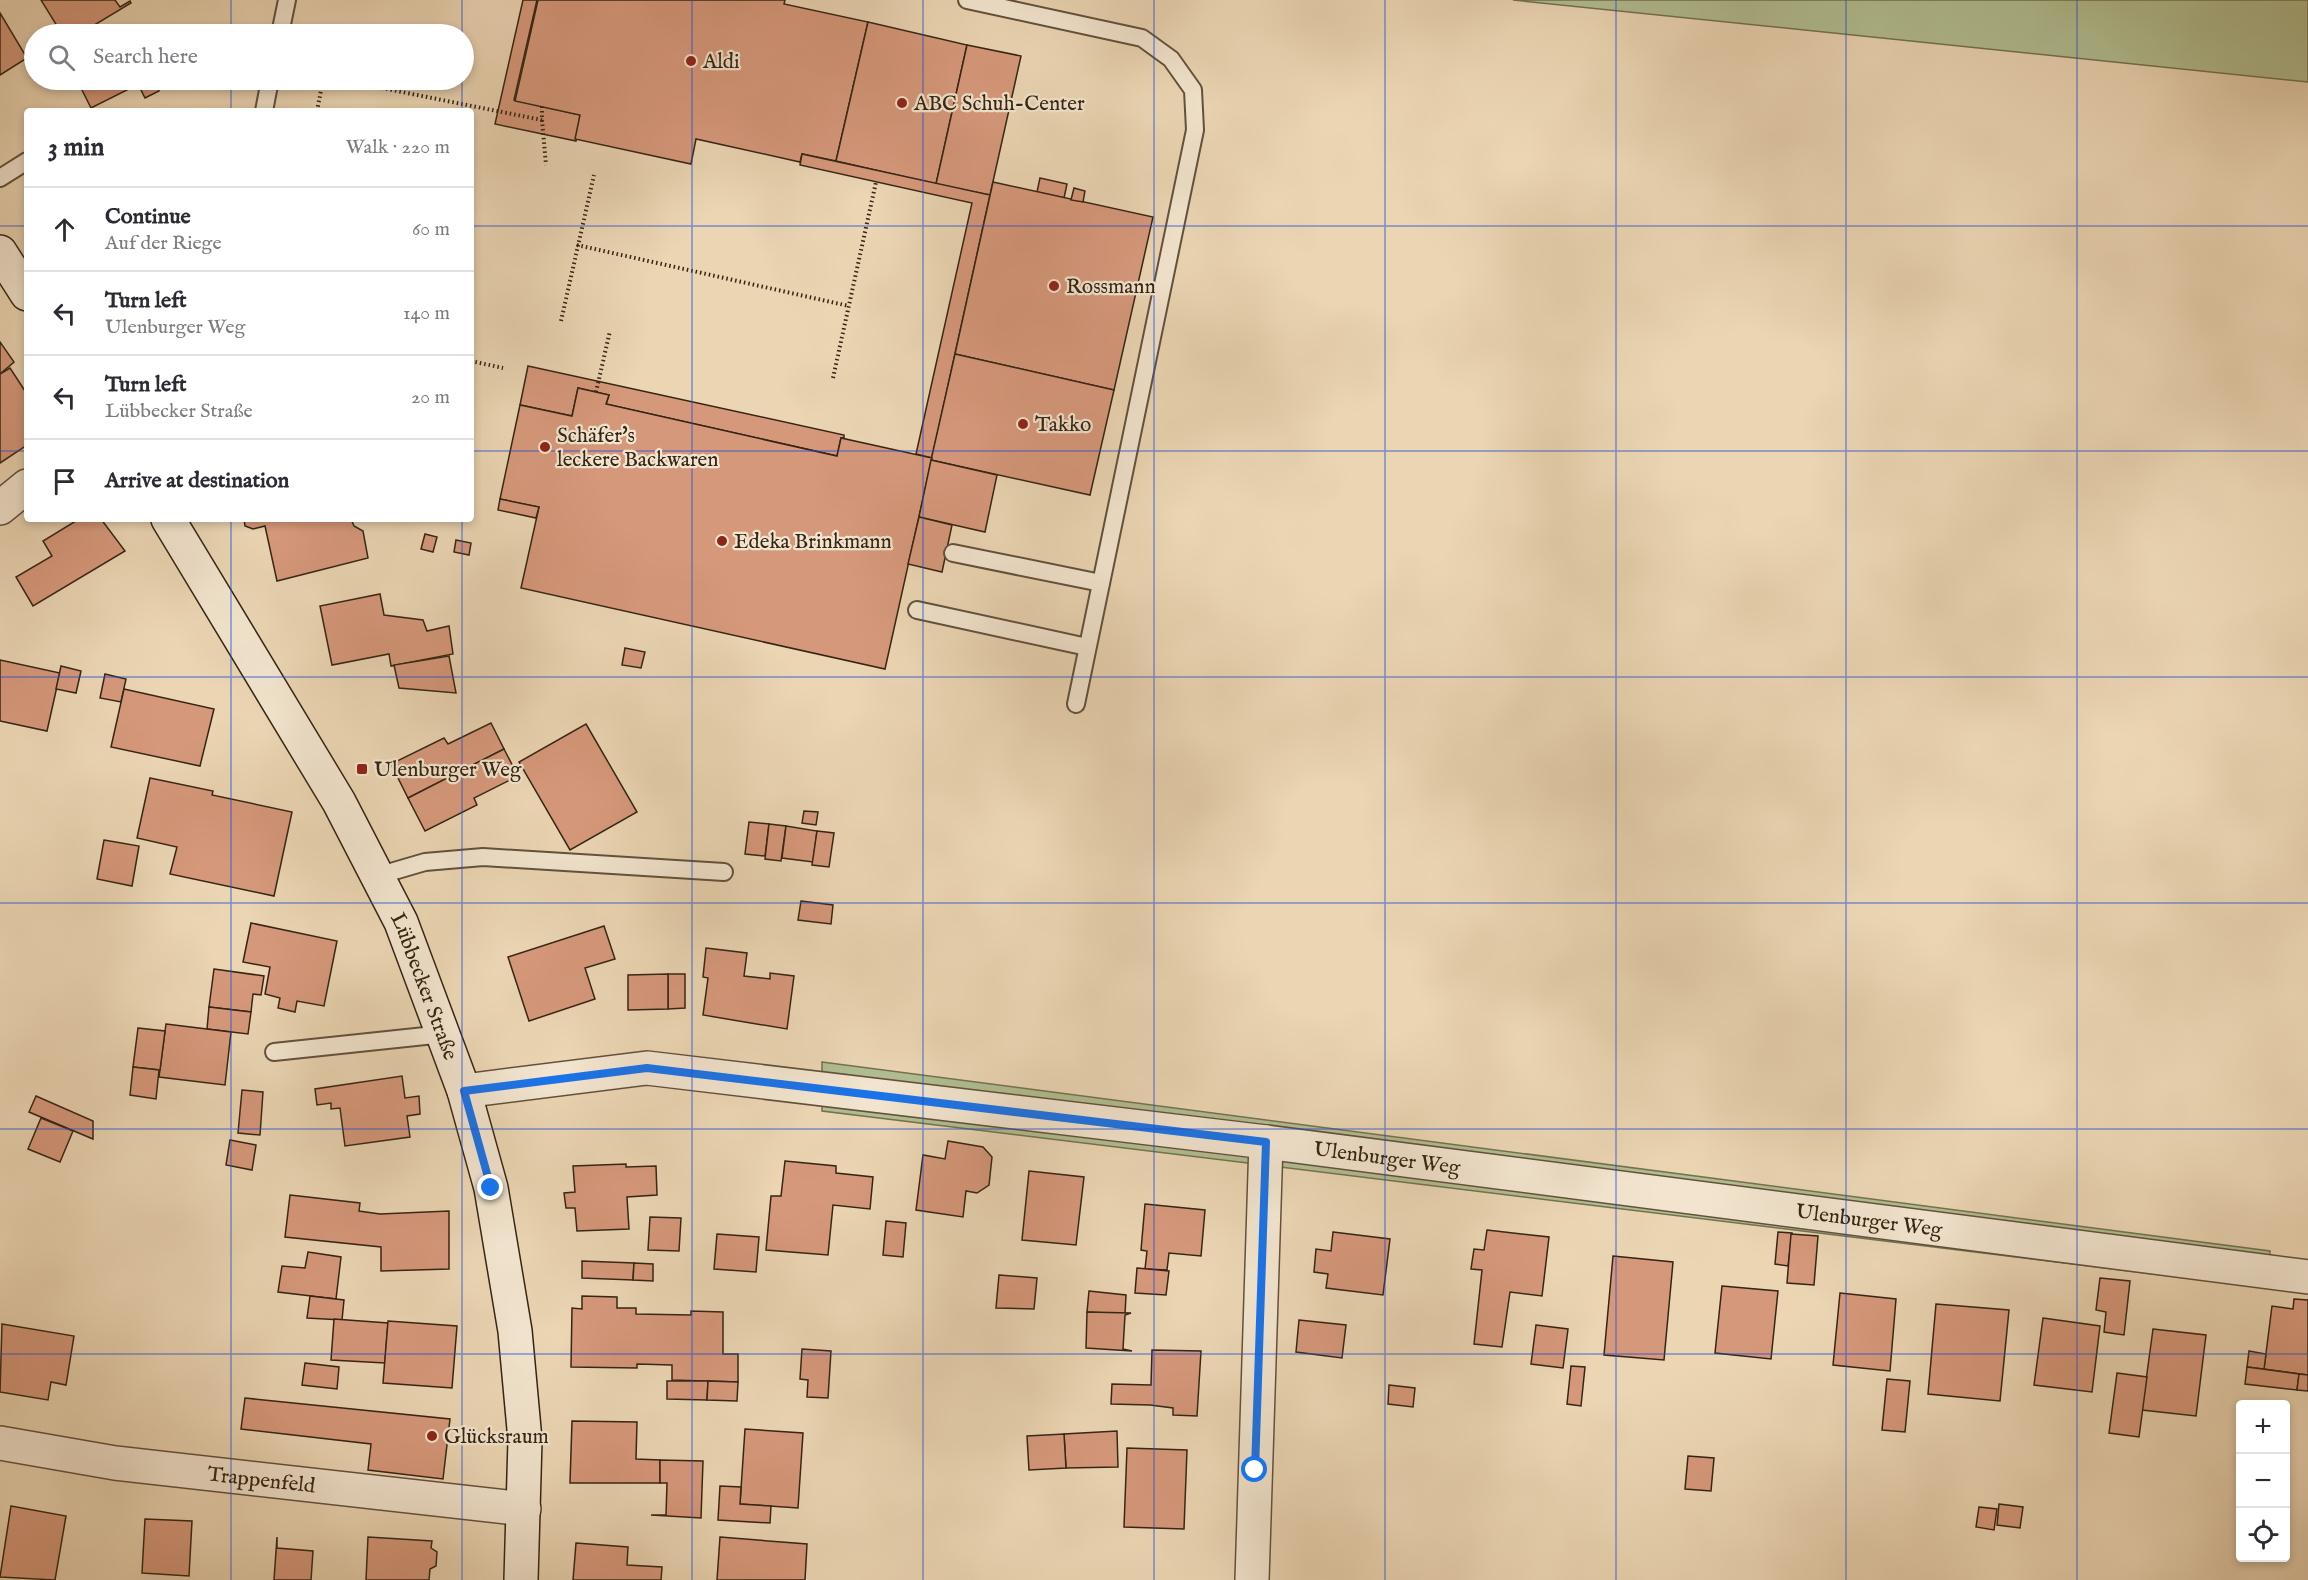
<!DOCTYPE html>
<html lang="en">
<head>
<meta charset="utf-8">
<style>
  :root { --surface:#fff; --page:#f7f7f7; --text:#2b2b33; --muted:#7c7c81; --line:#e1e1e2 }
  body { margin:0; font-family:"IM FELL English",serif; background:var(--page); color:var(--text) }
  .controls { position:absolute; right:18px; bottom:18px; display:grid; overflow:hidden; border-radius:6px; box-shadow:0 3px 9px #0003 }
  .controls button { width:54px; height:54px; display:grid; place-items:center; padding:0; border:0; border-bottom:2px solid var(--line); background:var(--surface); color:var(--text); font:30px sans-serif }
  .stop { position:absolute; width:18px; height:18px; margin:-14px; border:4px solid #1a73e8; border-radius:50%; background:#fff }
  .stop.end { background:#1a73e8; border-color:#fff; box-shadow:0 2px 6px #0008 }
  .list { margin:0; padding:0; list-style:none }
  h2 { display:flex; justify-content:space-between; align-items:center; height:78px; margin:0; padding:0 24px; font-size:26px }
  h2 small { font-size:20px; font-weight:400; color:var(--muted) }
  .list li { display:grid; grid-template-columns:39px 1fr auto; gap:18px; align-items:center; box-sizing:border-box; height:84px; padding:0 24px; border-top:2px solid var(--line) }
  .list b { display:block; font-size:22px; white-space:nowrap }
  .list p { margin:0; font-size:20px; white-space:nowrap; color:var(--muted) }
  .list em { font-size:20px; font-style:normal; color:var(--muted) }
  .icon { flex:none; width:33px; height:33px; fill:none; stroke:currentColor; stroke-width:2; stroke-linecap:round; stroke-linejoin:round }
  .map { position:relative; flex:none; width:2308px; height:1580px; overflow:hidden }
  .search { position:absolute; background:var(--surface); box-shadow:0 3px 9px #0003; left:24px; top:24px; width:450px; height:66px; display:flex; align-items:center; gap:15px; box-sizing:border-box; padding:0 21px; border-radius:33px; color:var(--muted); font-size:22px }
  .panel { position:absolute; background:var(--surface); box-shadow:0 3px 9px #0003; left:24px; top:108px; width:450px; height:414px; border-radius:6px }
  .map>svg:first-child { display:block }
  .green { fill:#b1be91; stroke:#737252; stroke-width:1.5 }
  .building { fill:#d6987b; stroke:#352514; stroke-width:1.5 }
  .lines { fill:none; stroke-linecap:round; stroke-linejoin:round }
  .lane-casing { stroke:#62513c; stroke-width:20 }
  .street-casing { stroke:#62513c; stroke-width:36 }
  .secondary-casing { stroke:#352514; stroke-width:36 }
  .path { stroke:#352514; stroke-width:4; stroke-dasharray:1.5 3; stroke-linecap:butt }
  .lane { stroke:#f2e4ce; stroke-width:16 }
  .street { stroke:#f2e4ce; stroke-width:33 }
  .secondary { stroke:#f2e4ce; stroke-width:33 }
  .route { stroke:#1a73e8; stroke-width:8 }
  .grid { fill:none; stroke:#1d4ed8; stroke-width:1.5; stroke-opacity:0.55 }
  .poi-dot { fill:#8f2418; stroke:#f2e4ce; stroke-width:2 }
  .labels { text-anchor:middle; stroke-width:4.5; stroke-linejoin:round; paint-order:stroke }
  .poi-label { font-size:21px; fill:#352514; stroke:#f2e4ce; text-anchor:start }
  .street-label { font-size:21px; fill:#352514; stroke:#f2e4ce }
</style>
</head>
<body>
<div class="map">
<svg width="2308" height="1580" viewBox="0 0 2308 1580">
  <rect width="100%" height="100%" fill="#ebd5b3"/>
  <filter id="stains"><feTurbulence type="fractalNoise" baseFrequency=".00333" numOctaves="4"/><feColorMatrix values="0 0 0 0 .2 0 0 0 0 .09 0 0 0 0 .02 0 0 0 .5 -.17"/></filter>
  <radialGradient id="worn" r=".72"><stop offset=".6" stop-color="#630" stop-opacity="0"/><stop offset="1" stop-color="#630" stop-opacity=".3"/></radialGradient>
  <!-- green -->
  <g class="green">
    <polygon points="1513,0 2308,0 2308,82"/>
    <polygon points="822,1062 2270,1251 2268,1288 822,1111"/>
  </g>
  <!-- building -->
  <g class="building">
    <polygon points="41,0 115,0 120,7 130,1 131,3 91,27 96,34 62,34"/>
    <polygon points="523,0 537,0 514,100 580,115 576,141 495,124"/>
    <polygon points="538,0 785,0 784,4 868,22 836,161 802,154 800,162 696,139 691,164 575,139 580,115 515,101"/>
    <polygon points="0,13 27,58 0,75"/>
    <polygon points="868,22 967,45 936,184 836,161"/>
    <polygon points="967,45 1021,56 990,195 936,184"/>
    <polygon points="77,80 122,80 127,90 91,108"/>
    <polygon points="147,80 153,80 159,91 145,98 138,84"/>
    <polygon points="802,154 990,195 932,458 916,454 972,203 800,165"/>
    <polygon points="1040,178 1067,184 1064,198 1037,192"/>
    <polygon points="993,182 1153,217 1114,390 955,354"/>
    <polygon points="1074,188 1085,191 1083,202 1071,200"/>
    <polygon points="0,342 14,362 0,374"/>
    <polygon points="955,354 1114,390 1090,495 931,460"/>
    <polygon points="528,366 844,435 844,438 841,438 837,456 606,404 609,395 578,388 572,416 520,405"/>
    <polygon points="10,368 27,394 27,445 0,463 0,374"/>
    <polygon points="578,388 609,395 606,404 837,456 841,438 932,458 885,669 521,588 539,507 500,499 520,405 572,416"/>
    <polygon points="931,460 997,475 985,532 919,517"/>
    <polygon points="500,499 539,507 536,518 498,510"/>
    <polygon points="919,517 952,525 942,572 908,564"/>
    <polygon points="79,519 101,519 125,551 33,606 16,577 52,556 43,541"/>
    <polygon points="244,519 351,519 354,526 363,531 368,558 277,581 265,526 253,529 245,526"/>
    <polygon points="425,534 437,537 433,552 421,549"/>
    <polygon points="456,540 471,543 469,555 454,552"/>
    <polygon points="380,594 384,615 423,620 427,631 449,626 453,654 391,666 389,654 332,665 320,606"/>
    <polygon points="625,648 645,652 641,668 622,665"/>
    <polygon points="449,656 456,693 399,688 394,665"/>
    <polygon points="0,660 60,673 47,731 0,721"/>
    <polygon points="61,666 81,671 76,693 56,689"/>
    <polygon points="105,674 126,679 121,702 100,698"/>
    <polygon points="124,689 214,709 200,766 111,747"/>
    <polygon points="491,723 504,749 408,798 391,764 444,738 448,744"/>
    <polygon points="586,724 637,812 570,850 519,762"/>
    <polygon points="504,749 518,776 474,798 477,805 425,831 408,798"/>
    <polygon points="150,778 213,791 212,795 292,812 274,896 170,874 177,847 137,838"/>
    <polygon points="804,811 818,812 816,825 802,823"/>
    <polygon points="749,822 769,824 765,856 745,854"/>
    <polygon points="769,824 786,826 781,861 765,859"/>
    <polygon points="786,826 817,831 813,862 782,858"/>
    <polygon points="817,831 834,833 829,867 812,865"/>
    <polygon points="104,840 139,846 132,886 97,879"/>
    <polygon points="801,901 833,905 831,924 798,920"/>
    <polygon points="251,923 337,941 324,1006 297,1001 295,1012 278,1008 280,998 265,994 270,967 243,962"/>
    <polygon points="604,926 615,959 585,968 595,999 529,1021 508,957"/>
    <polygon points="706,948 747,953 744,976 770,979 770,973 794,976 787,1029 703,1015 708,978 703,977"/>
    <polygon points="214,969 264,976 261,995 253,994 251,1012 209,1007"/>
    <polygon points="668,974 685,974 685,1008 668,1009"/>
    <polygon points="668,974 668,1009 628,1010 628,975"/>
    <polygon points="209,1007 251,1012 248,1034 207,1029"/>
    <polygon points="166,1024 231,1032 225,1085 159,1077"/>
    <polygon points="138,1028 165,1031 160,1070 133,1067"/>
    <polygon points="133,1067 159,1070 156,1099 130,1095"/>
    <polygon points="402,1076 405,1098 419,1096 420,1114 407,1116 410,1137 345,1146 340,1108 331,1109 331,1103 317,1105 315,1089"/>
    <polygon points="242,1090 263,1092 260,1135 238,1133"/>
    <polygon points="36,1096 93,1121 93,1139 29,1112"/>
    <polygon points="41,1118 73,1131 60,1162 28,1149"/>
    <polygon points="230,1140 256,1145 252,1170 226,1165"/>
    <polygon points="948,1141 983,1147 992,1157 989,1185 977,1193 966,1191 963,1217 916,1210 923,1155 945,1159"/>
    <polygon points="785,1161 836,1166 836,1173 873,1177 870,1209 833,1205 828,1255 766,1250 771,1196 781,1196"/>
    <polygon points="626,1164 626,1167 656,1166 657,1195 627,1197 629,1229 577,1231 575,1208 566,1208 564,1193 575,1192 573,1166"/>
    <polygon points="1029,1171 1084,1177 1076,1245 1022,1240"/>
    <polygon points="290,1195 360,1203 359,1211 380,1214 449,1211 449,1269 381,1271 381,1247 285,1237"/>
    <polygon points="1145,1204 1205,1210 1201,1256 1169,1253 1167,1270 1145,1269 1147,1251 1141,1250"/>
    <polygon points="650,1217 681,1218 679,1251 648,1250"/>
    <polygon points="886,1221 906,1223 903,1257 883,1255"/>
    <polygon points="1487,1230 1549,1237 1542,1296 1510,1292 1502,1347 1474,1344 1482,1270 1471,1269 1474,1249 1484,1250"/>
    <polygon points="1333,1232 1390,1239 1383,1295 1326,1288 1328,1274 1314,1272 1316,1249 1331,1251"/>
    <polygon points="1778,1232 1792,1233 1788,1266 1775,1264"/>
    <polygon points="717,1234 759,1237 756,1272 714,1269"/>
    <polygon points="1791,1234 1818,1236 1814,1285 1787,1283"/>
    <polygon points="308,1252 341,1257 336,1299 278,1292 282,1266 305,1268"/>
    <polygon points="1613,1256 1673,1262 1664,1360 1604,1355"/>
    <polygon points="582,1261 634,1263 633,1280 582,1278"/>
    <polygon points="634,1263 653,1264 653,1281 633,1280"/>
    <polygon points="1137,1268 1169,1271 1166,1295 1135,1293"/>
    <polygon points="999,1275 1037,1278 1034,1309 996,1308"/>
    <polygon points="2100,1278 2130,1281 2124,1335 2104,1332 2106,1312 2096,1310"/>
    <polygon points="1722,1286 1778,1291 1771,1359 1715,1353"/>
    <polygon points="1089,1291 1126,1295 1125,1314 1087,1312"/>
    <polygon points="1840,1293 1896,1299 1890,1371 1833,1365"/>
    <polygon points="310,1296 344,1300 342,1320 307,1318"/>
    <polygon points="582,1296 617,1297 617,1308 636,1308 636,1314 691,1315 691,1311 723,1312 723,1354 738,1354 738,1382 672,1380 672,1365 637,1364 637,1368 571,1367 572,1308 582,1309"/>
    <polygon points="2294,1299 2308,1300 2308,1375 2264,1369 2272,1306 2293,1309"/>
    <polygon points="1936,1304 2009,1310 2000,1401 1928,1394"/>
    <polygon points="1087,1312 1131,1313 1125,1315 1123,1349 1132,1351 1086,1348"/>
    <polygon points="2043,1318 2100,1326 2092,1392 2034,1385"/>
    <polygon points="334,1319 388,1323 385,1363 331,1360"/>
    <polygon points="1299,1320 1346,1325 1342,1358 1296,1352"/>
    <polygon points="388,1321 457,1326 452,1388 383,1383"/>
    <polygon points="2,1324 74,1336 66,1385 51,1382 48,1400 0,1392"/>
    <polygon points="1536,1325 1568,1329 1563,1368 1531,1364"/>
    <polygon points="2153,1329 2206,1335 2196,1416 2142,1410"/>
    <polygon points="802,1349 831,1351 828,1398 807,1397 808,1380 800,1379"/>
    <polygon points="1152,1350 1201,1351 1197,1416 1173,1415 1173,1408 1150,1405 1111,1404 1112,1384 1151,1385"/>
    <polygon points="2249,1351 2266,1354 2264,1369 2247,1367"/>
    <polygon points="305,1363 339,1367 337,1389 302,1385"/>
    <polygon points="1571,1366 1585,1367 1581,1406 1567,1404"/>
    <polygon points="2247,1367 2299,1374 2297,1390 2245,1384"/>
    <polygon points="2117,1373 2147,1377 2139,1437 2109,1433"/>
    <polygon points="2299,1374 2308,1375 2308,1391 2297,1390"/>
    <polygon points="1887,1379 1910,1381 1905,1432 1882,1430"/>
    <polygon points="667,1381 708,1381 707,1400 667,1399"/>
    <polygon points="708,1381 738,1382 737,1401 707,1400"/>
    <polygon points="1389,1385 1415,1388 1413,1407 1388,1404"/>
    <polygon points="245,1398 450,1419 443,1479 368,1470 371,1444 241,1429"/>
    <polygon points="572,1421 637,1422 636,1459 660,1460 660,1483 570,1483"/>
    <polygon points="745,1429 803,1433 798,1508 740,1504"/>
    <polygon points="1117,1431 1118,1467 1066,1468 1064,1434"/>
    <polygon points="1064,1434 1066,1468 1029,1470 1027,1436"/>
    <polygon points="1127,1448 1187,1450 1184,1529 1124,1527"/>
    <polygon points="1688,1456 1714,1458 1711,1491 1685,1489"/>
    <polygon points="660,1460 703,1461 701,1518 651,1515 666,1515 667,1483 660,1483"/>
    <polygon points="720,1486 741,1487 740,1504 771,1506 770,1523 718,1520"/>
    <polygon points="1999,1504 2023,1507 2020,1528 1997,1525"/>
    <polygon points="11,1506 66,1516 55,1580 0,1577"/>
    <polygon points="1979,1507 1997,1509 1994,1530 1976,1527"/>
    <polygon points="145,1519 192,1521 189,1576 142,1573"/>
    <polygon points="277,1537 277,1548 313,1551 311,1580 274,1580"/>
    <polygon points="368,1537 432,1541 431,1548 437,1552 436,1566 430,1569 429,1580 366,1580"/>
    <polygon points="720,1537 807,1544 805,1580 717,1580"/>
    <polygon points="576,1543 628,1547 627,1565 662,1567 661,1580 573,1580"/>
  </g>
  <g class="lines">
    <!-- lane casing -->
    <g class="lane-casing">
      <g id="lane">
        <polyline points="967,0 1142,38 1171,59 1193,90 1195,130 1076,704"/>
        <polyline points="280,34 287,0"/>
        <polyline points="264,111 270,80"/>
        <polyline points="0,178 27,161"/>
        <polyline points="953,553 1101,583"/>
        <polyline points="917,610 1087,647"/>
        <polyline points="377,876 425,862 483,857 724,872"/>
        <polyline points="274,1052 444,1034"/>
      </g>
    </g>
    <!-- street casing -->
    <g class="street-casing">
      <g id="street">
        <polyline points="0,508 27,486"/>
        <path id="s1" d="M464,1091l183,-23 619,74 1042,135"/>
        <path id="s2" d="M0,1443l115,20 409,46"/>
        <polyline points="1252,1580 1266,1142"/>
      </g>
    </g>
    <!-- secondary casing -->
    <g class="secondary-casing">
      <g id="secondary">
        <polyline points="0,252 27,294"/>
        <path id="s3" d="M168,519l171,283 62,120 63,169 27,97 24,143 10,109 -4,140"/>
      </g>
    </g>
    <!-- path -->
    <g class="path">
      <polyline points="342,80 542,120 542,106"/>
      <polyline points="317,111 323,80"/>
      <polyline points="542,120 546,165"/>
      <polyline points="577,245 849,306"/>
      <polyline points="561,321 594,175"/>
      <polyline points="471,361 503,368"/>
      <polyline points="833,378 876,182"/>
      <polyline points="596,392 610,331"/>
    </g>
    <!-- lane -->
    <use href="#lane" class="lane"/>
    <!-- street -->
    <use href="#street" class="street"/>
    <!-- secondary -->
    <use href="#secondary" class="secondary"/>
  </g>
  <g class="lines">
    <!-- route -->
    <polyline class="route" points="491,1188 464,1091 647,1068 1266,1142 1255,1470"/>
  </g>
  <!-- grid -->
  <path class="grid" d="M231,0v34M462,0v34M692,0v1580M923,0v1580M1154,0v1580M1385,0v1580M1616,0v1580M1846,0v1580M2077,0v1580M231,80v31M462,80v31M0,226h27M471,226h1837M0,451h27M471,451h1837M231,519v1061M462,519v1061M0,677h2308M0,903h2308M0,1129h2308M0,1354h2308"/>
  <!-- markers -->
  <g class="poi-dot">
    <circle cx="691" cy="61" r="6"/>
    <circle cx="902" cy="103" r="6"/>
    <circle cx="1054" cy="286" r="6"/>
    <circle cx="1023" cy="424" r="6"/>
    <circle cx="545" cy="447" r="6"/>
    <circle cx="722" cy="541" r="6"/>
    <rect x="356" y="763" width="12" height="12" rx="3"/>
    <circle cx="432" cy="1436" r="6"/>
  </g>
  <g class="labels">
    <!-- poi labels -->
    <g class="poi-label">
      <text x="703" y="68">Aldi</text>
      <text x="914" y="110">ABC Schuh-Center</text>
      <text x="1066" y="293">Rossmann</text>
      <text x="1035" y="431">Takko</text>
      <text x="557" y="442">Schäfer's<tspan x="557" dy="24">leckere Backwaren</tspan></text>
      <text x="734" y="548">Edeka Brinkmann</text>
      <text x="374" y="776">Ulenburger Weg</text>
      <text x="444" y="1443">Glücksraum</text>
    </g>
    <!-- street labels -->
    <g class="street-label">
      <text dy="7" stroke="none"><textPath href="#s3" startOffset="534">Lübbecker Straße</textPath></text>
      <text dy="7" stroke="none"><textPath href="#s1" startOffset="930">Ulenburger Weg</textPath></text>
      <text dy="7" stroke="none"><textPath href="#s1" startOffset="1416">Ulenburger Weg</textPath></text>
      <text dy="7" stroke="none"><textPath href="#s2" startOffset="264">Trappenfeld</textPath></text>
    </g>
  </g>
  <rect width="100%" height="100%" filter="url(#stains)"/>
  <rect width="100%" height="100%" fill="url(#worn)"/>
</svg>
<div class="controls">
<button>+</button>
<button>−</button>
<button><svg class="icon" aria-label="locate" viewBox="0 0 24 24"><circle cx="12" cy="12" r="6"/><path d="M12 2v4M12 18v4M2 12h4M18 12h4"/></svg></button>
</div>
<div class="stop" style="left:1255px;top:1470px"></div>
<div class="stop end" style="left:491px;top:1188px"></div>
<div class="search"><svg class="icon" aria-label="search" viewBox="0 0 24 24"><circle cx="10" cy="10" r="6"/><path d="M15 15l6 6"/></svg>Search here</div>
<section class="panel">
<h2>3 min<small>Walk · 220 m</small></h2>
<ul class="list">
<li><svg class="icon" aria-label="ahead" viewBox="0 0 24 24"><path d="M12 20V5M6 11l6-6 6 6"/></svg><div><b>Continue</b><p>Auf der Riege</p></div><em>60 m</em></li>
<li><svg class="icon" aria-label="left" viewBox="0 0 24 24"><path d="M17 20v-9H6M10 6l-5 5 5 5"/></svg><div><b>Turn left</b><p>Ulenburger Weg</p></div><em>140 m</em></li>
<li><svg class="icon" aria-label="left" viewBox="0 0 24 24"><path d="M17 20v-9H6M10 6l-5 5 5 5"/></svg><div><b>Turn left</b><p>Lübbecker Straße</p></div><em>20 m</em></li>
<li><svg class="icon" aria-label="arrive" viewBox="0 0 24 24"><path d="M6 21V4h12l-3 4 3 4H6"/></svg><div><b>Arrive at destination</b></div></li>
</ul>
</section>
</div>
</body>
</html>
